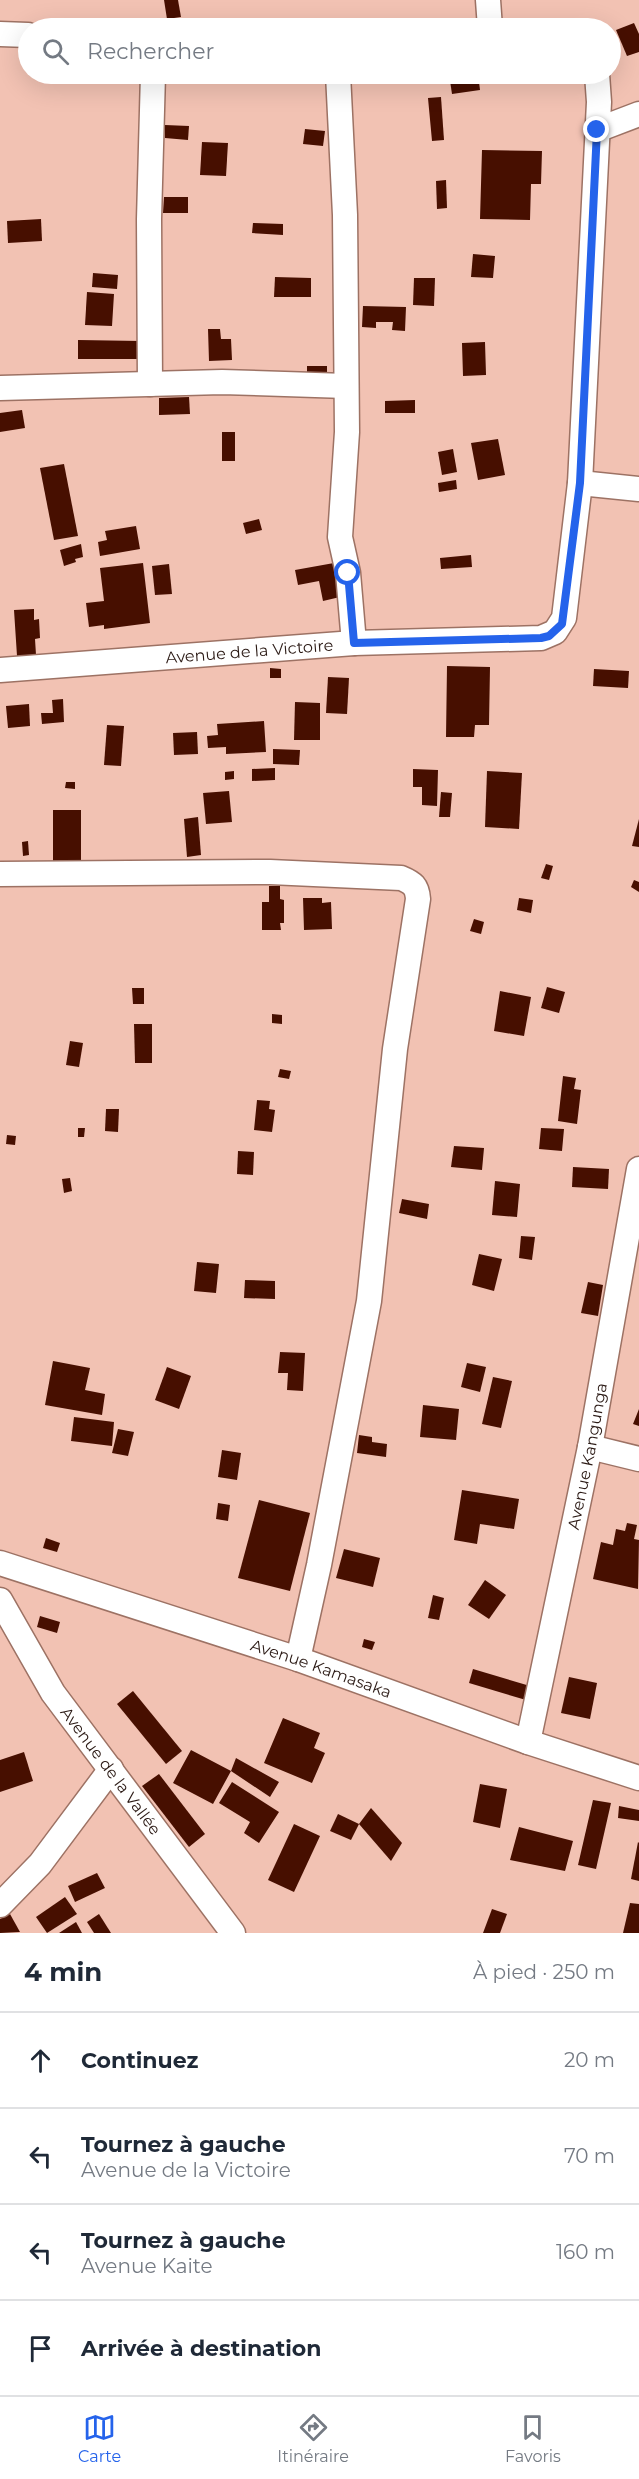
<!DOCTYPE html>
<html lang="fr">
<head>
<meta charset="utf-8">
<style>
  :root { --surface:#fff; --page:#f6f6f7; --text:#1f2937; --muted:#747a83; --line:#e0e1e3; --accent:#2563eb }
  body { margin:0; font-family:Montserrat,sans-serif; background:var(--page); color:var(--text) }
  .stop { position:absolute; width:18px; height:18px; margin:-14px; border:4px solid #2563eb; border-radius:50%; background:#fff }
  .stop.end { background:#2563eb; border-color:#fff; box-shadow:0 2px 6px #0008 }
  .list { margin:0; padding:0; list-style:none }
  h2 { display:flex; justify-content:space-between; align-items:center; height:78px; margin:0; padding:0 24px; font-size:26px }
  h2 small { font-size:20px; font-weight:400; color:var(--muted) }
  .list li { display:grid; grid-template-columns:39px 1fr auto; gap:18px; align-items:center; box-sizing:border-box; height:96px; padding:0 24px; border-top:2px solid var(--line) }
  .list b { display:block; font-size:22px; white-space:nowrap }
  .list p { margin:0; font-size:20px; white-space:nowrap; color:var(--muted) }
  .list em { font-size:20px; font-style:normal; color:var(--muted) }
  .icon { flex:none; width:33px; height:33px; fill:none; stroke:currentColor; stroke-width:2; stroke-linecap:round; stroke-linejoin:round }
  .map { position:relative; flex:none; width:639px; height:1933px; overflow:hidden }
  .search { position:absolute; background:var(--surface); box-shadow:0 6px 24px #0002; left:18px; right:18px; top:18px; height:66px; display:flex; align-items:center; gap:15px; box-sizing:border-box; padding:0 21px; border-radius:33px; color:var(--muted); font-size:22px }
  .sheet { height:462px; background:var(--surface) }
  nav { display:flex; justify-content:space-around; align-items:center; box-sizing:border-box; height:84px; border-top:2px solid var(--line); background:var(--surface); font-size:16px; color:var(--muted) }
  nav a { display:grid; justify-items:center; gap:3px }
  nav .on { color:var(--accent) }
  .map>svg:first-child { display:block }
  .building { fill:#470f00 }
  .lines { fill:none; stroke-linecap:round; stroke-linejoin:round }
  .minor-casing { stroke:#9d7264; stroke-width:27 }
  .minor { stroke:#fff; stroke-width:24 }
  .route { stroke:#2563eb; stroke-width:8 }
  .labels { text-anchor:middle; stroke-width:6; stroke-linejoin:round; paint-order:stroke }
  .street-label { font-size:16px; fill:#2a1914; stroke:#ffeae4 }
</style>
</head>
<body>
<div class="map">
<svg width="639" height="1933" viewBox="0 0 639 1933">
  <rect width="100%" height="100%" fill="#f2c2b3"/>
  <!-- building -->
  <g class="building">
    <polygon points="164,0 178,0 181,17 167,19"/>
    <polygon points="634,23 639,34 639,52 627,56 616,30"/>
    <polygon points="449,74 478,74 480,90 452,94"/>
    <polygon points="441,97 444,140 432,141 428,98"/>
    <polygon points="165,125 189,126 188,140 165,138"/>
    <polygon points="305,129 325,131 323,146 303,144"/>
    <polygon points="202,142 228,143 226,176 200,175"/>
    <polygon points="482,150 542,151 541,184 531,184 530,220 480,219"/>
    <polygon points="446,180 447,208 437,209 436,181"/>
    <polygon points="164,197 188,197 188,213 163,213"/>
    <polygon points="41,219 42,241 8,243 7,221"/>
    <polygon points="253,223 283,224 283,235 252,233"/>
    <polygon points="473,254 495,256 493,278 471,277"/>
    <polygon points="93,273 118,275 117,289 92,287"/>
    <polygon points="275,277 311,278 311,297 274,297"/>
    <polygon points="414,278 435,278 434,306 413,305"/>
    <polygon points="87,292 114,294 112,326 85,325"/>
    <polygon points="363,306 406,307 405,331 392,330 393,322 376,322 376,328 362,327"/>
    <polygon points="208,329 220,329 221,339 231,339 232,360 209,361"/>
    <polygon points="78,340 141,341 140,359 78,359"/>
    <polygon points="485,342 486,375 463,376 462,343"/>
    <rect x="307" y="366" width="20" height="13"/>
    <polygon points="189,397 190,414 159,415 159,398"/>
    <polygon points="415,400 415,413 385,413 385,401"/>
    <polygon points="22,410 25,428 0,432 0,413"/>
    <rect x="222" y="432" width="13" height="29"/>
    <polygon points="498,439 505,475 478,480 471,443"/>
    <polygon points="453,449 457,472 442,475 438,452"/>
    <polygon points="64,464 78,536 54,540 40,468"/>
    <polygon points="456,480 457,489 439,492 438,483"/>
    <polygon points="259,519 262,530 246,534 243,523"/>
    <polygon points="136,526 140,549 100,556 98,542 107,540 105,531"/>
    <polygon points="81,544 83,557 75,559 76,562 64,566 60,550"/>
    <polygon points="471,555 472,567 441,569 440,558"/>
    <polygon points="143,563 150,623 104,629 104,625 89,627 86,603 104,601 100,568"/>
    <polygon points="334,563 340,597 323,601 319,581 298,585 295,570"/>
    <polygon points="169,564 172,594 155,595 152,566"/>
    <polygon points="34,609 34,620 39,619 40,638 35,639 36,655 17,656 14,610"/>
    <polygon points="447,666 490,667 489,725 475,725 474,737 446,737"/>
    <polygon points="270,668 281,669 281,678 270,678"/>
    <polygon points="594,669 629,671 628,688 593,686"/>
    <polygon points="328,677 349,678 347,714 326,713"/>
    <polygon points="63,699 64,722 42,724 41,713 53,713 52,700"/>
    <polygon points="295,702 320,703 320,740 294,740"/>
    <polygon points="29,704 30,726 8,728 6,706"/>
    <polygon points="264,721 266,752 226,754 226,747 208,748 207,736 218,735 217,724"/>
    <polygon points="107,725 124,726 121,766 104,765"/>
    <polygon points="197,732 198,754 174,755 173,733"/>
    <polygon points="273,749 300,750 299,765 273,764"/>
    <polygon points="275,768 275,780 252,781 252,769"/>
    <polygon points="413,769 438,770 437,806 422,805 422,787 413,787"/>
    <polygon points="234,771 234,779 225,780 225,772"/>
    <polygon points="487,771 522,773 519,829 485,827"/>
    <polygon points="66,782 75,782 75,789 65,788"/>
    <polygon points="229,791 232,822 206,824 203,793"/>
    <polygon points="441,792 452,793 450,817 439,817"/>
    <polygon points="53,810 81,810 81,863 53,862"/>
    <polygon points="198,817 201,855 187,857 184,819"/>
    <polygon points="639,819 639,847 632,846"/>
    <polygon points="28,841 29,855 23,856 22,842"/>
    <polygon points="546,864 553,866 549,880 541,878"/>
    <polygon points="634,880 639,882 639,892 631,887"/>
    <polygon points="269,886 280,886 280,899 284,900 284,923 280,923 281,930 262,930 262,902 269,902"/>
    <polygon points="303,898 322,898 322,903 331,902 332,929 304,930"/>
    <polygon points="519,898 533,900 531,913 517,910"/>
    <polygon points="474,919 484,922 481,934 470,931"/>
    <polygon points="547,987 565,992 559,1013 541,1008"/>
    <polygon points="132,988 144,988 144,1004 133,1004"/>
    <polygon points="500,991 531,997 524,1036 494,1031"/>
    <polygon points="272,1014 282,1015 282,1024 272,1023"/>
    <polygon points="134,1024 152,1024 152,1063 135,1063"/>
    <polygon points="70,1041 83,1043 79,1067 66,1065"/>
    <polygon points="280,1069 291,1071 289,1079 278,1077"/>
    <polygon points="563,1076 576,1078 574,1089 581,1090 577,1124 558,1121"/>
    <polygon points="257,1100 270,1101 269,1109 275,1110 272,1132 254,1130"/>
    <polygon points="106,1109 119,1109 118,1132 105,1131"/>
    <polygon points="78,1128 85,1128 84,1137 78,1137"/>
    <polygon points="541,1128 564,1129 562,1151 539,1149"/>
    <polygon points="7,1135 16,1136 15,1145 6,1144"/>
    <polygon points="454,1146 484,1148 482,1170 451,1167"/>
    <polygon points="238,1151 254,1152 253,1175 237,1174"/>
    <polygon points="573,1167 609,1169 608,1189 572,1187"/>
    <polygon points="70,1178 72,1191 64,1193 62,1179"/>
    <polygon points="495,1181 520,1184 517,1217 492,1215"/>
    <polygon points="402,1199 429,1204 427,1219 399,1213"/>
    <polygon points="521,1236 535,1237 532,1260 519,1258"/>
    <polygon points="479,1254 502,1259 494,1291 472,1285"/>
    <polygon points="197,1262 219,1264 216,1293 194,1291"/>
    <polygon points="245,1280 275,1281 275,1299 244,1298"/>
    <polygon points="588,1282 603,1285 598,1316 581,1313"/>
    <polygon points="280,1352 305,1353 303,1391 287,1390 288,1373 278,1373"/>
    <polygon points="53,1361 90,1368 85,1390 105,1394 102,1415 45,1405"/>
    <polygon points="467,1363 486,1367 480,1392 461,1387"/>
    <polygon points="167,1367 191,1376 179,1409 155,1400"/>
    <polygon points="493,1377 512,1381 501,1428 482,1424"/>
    <polygon points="423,1405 459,1409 456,1440 420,1437"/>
    <polygon points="639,1409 639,1426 633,1424"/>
    <polygon points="74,1417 114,1422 112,1446 71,1441"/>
    <polygon points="118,1429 134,1432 128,1456 112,1453"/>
    <polygon points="359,1435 372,1437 372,1442 387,1444 386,1457 357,1453"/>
    <polygon points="222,1450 241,1453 237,1480 218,1477"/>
    <polygon points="462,1490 519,1499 514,1529 480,1524 477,1544 454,1540"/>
    <polygon points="259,1500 310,1513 290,1591 238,1578"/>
    <polygon points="218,1503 230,1505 228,1521 216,1519"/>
    <polygon points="627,1523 637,1525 634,1539 639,1540 638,1589 593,1579 601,1542 613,1545 616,1529 625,1531"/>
    <polygon points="46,1538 60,1543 57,1552 43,1548"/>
    <polygon points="344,1549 380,1558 373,1587 336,1578"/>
    <polygon points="485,1580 506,1595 489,1619 468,1605"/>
    <polygon points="433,1595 444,1598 439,1620 428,1618"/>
    <polygon points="40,1616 60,1622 57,1633 37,1627"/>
    <polygon points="364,1639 375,1642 372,1650 362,1647"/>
    <polygon points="473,1669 530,1686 526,1700 469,1683"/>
    <polygon points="569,1677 597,1683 590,1719 561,1713"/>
    <polygon points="133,1691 182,1751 166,1764 117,1704"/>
    <polygon points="283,1718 320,1733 314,1748 325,1753 312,1783 264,1763"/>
    <polygon points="191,1750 231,1771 236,1758 279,1782 270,1797 231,1771 213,1804 173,1783"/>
    <polygon points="24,1752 33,1781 0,1792 0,1760"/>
    <polygon points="159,1774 205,1834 189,1847 142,1786"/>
    <polygon points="232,1782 279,1812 259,1843 244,1833 250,1822 219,1803"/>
    <polygon points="480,1784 507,1789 500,1828 473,1822"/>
    <polygon points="593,1800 611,1803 596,1869 578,1865"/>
    <polygon points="619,1806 639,1810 639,1821 618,1818"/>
    <polygon points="371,1808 402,1843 391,1861 359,1824"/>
    <polygon points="338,1814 359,1824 351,1840 330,1831"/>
    <polygon points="294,1824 320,1836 294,1892 268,1880"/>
    <polygon points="519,1827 573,1841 565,1871 510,1860"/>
    <polygon points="638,1842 639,1843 639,1881 631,1879"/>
    <polygon points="97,1873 105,1888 75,1902 68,1886"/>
    <polygon points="65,1897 77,1914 47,1933 36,1917"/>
    <polygon points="630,1903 639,1904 639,1933 623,1933"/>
    <polygon points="492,1909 507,1914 500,1933 483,1933"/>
    <polygon points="10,1914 20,1932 0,1933 0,1919"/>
    <polygon points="99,1914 111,1933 94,1933 87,1922"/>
    <polygon points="76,1922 82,1933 59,1933"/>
  </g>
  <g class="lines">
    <!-- minor casing -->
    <g class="minor-casing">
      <g id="minor">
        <polyline points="488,0 490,28"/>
        <polyline points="0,34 28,35"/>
        <polyline points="338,74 345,215 347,432 340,537 348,573 354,643"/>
        <polyline points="597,130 639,114"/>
        <polyline points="150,384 149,219 153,74"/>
        <polyline points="0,388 222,382 346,386"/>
        <polyline points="580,483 639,489"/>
        <path id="s1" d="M0,670l354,-27 187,-5 14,-6 9,-14 16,-135 19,-381 -2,-28"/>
        <path d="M0,874l270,-2 131,6c12,5 16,8 17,21l-23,150 -26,252 -50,264 -21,94"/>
        <polyline points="590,1447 639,1459"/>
        <path id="s2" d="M0,1563l298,96 230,83 111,36"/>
        <path id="s3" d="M0,1600l53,93 180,240"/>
        <path id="s4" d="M528,1742l62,-295 49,-278"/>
        <polyline points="0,1905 40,1864 111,1769"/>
      </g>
    </g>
    <!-- minor -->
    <use href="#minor" class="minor"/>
  </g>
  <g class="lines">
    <!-- route -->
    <polyline class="route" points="348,573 354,643 541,638 549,636 562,624 580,483 597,130"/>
  </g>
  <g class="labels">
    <!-- street labels -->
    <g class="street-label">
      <text dy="6" stroke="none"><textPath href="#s1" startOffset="250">Avenue de la Victoire</textPath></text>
      <text dy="6" stroke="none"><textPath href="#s4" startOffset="292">Avenue Kangunga</textPath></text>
      <text dy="6" stroke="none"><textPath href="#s2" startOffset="338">Avenue Kamasaka</textPath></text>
      <text dy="6" stroke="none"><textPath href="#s3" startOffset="204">Avenue de la Vallée</textPath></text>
    </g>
  </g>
</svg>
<div class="stop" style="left:348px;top:573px"></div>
<div class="stop end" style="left:597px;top:130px"></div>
<div class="search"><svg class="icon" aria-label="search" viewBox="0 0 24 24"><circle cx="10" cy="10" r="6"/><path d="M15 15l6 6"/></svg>Rechercher</div>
</div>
<section class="sheet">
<h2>4 min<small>À pied · 250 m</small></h2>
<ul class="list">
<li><svg class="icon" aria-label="ahead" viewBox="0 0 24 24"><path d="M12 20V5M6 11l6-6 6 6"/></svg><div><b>Continuez</b></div><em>20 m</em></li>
<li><svg class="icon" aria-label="left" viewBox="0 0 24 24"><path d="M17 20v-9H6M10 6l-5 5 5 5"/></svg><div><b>Tournez à gauche</b><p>Avenue de la Victoire</p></div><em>70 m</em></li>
<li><svg class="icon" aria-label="left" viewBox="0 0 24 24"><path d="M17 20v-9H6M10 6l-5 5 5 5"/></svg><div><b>Tournez à gauche</b><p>Avenue Kaite</p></div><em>160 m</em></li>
<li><svg class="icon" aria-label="arrive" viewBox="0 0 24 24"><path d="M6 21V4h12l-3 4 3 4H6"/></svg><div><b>Arrivée à destination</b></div></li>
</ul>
</section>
<nav>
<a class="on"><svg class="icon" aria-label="map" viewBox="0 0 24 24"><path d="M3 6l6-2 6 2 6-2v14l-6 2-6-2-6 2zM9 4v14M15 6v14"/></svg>Carte</a>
<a><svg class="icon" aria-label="directions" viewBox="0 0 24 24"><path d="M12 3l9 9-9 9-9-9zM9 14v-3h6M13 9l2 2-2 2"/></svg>Itinéraire</a>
<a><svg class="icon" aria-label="saved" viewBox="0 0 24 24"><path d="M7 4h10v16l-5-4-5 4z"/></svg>Favoris</a>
</nav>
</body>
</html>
